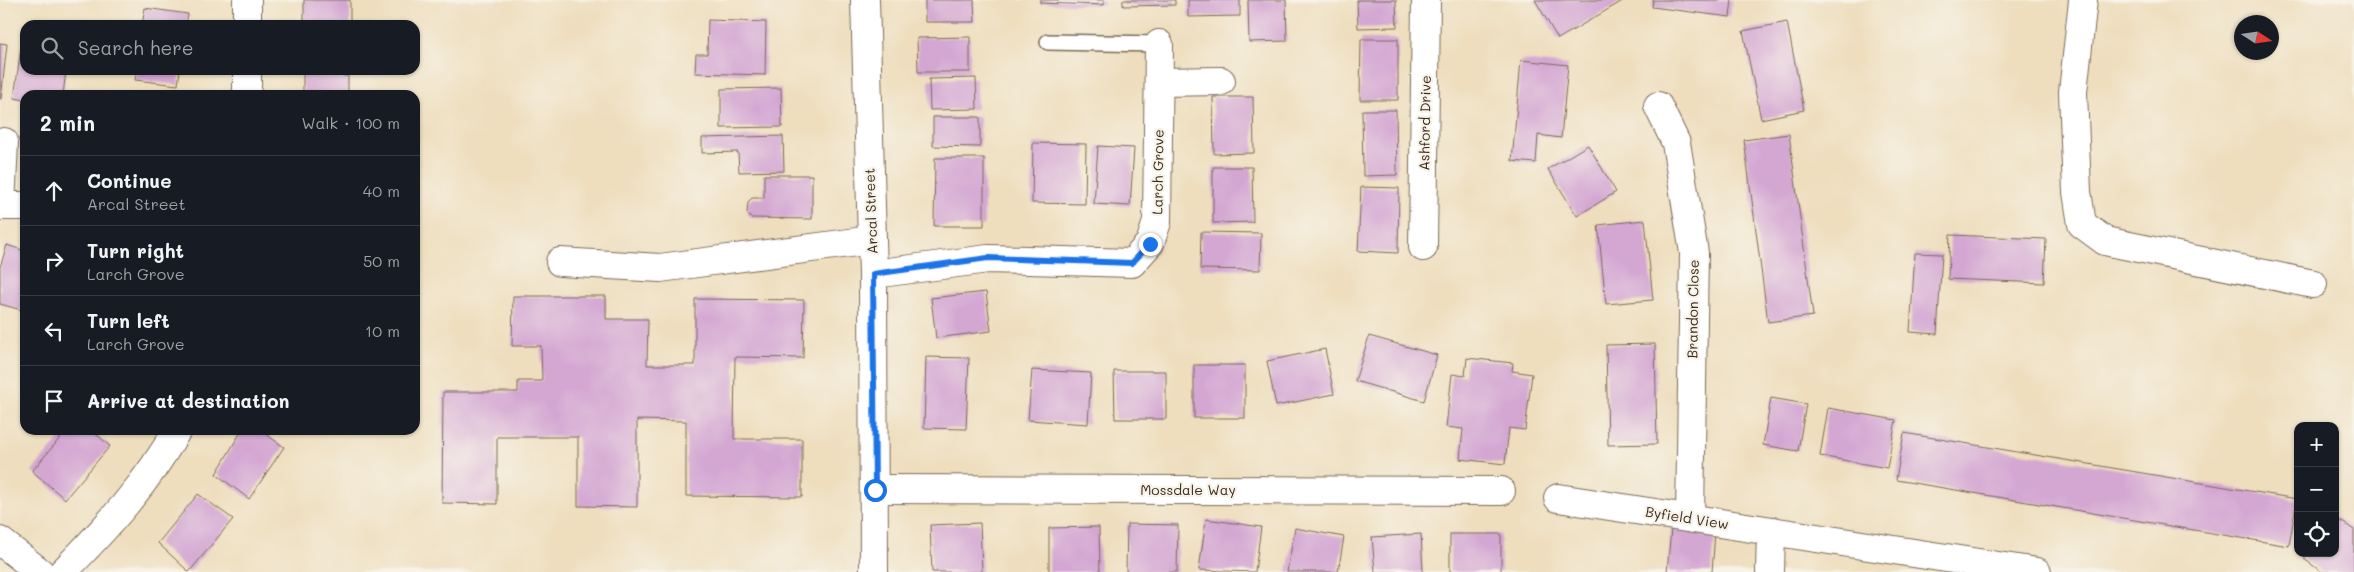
<!DOCTYPE html>
<html lang="en">
<head>
<meta charset="utf-8">
<style>
  :root { --surface:#171b24; --page:#242831; --text:#f1f3f6; --muted:#9ea1a6; --line:#363941 }
  body { margin:0; font-family:Mali,sans-serif; background:var(--page); color:var(--text) }
  .controls { position:absolute; right:15px; bottom:15px; display:grid; overflow:hidden; border-radius:10px; box-shadow:0 1px 4px #0004 }
  .controls button { width:45px; height:45px; display:grid; place-items:center; padding:0; border:0; border-bottom:1px solid var(--line); background:var(--surface); color:var(--text); font:25px sans-serif }
  .compass { position:absolute; left:2234px; top:15px; width:45px; height:45px; border-radius:50%; background:var(--surface); box-shadow:0 1px 4px #0004; rotate:102deg }
  .stop { position:absolute; width:15px; height:15px; margin:-11px; border:4px solid #1a73e8; border-radius:50%; background:#fff }
  .stop.end { background:#1a73e8; border-color:#fff; box-shadow:0 1px 5px #0008 }
  .list { margin:0; padding:0; list-style:none }
  h2 { display:flex; justify-content:space-between; align-items:center; height:65px; margin:0; padding:0 20px; font-size:21px }
  h2 small { font-size:16px; font-weight:400; color:var(--muted) }
  .list li { display:grid; grid-template-columns:32px 1fr auto; gap:15px; align-items:center; box-sizing:border-box; height:70px; padding:0 20px; border-top:1px solid var(--line) }
  .list b { display:block; font-size:19px; white-space:nowrap }
  .list p { margin:0; font-size:16px; white-space:nowrap; color:var(--muted) }
  .list em { font-size:16px; font-style:normal; color:var(--muted) }
  .icon { flex:none; width:28px; height:28px; fill:none; stroke:currentColor; stroke-width:2; stroke-linecap:round; stroke-linejoin:round }
  .map { position:relative; flex:none; width:2354px; height:572px; overflow:hidden }
  .search { position:absolute; background:var(--surface); box-shadow:0 1px 4px #0004; left:20px; top:20px; width:400px; height:55px; display:flex; align-items:center; gap:12px; box-sizing:border-box; padding:0 18px; border-radius:15px; color:var(--muted); font-size:19px }
  .panel { position:absolute; background:var(--surface); box-shadow:0 1px 4px #0004; left:20px; top:90px; width:400px; height:345px; border-radius:15px }
  .map>svg:first-child { display:block }
  .building { fill:#d4a7d3 }
  .lines { fill:none; stroke-linecap:round; stroke-linejoin:round }
  .lane-casing { stroke:#7a6956; stroke-width:18 }
  .street-casing { stroke:#7a6956; stroke-width:30 }
  .lane { stroke:#fff; stroke-width:15 }
  .street { stroke:#fff; stroke-width:28 }
  .route { stroke:#1a73e8; stroke-width:6 }
  .labels { text-anchor:middle; stroke-width:4.5; stroke-linejoin:round; paint-order:stroke }
  .street-label { font-size:14px; fill:#3b2a1e; stroke:#f7f3e8 }
</style>
</head>
<body>
<div class="map">
<svg width="2354" height="572" viewBox="0 0 2354 572">
  <rect width="100%" height="100%" fill="#f7f3e8"/>
  <filter id="ink" filterUnits="userSpaceOnUse"><feTurbulence type="fractalNoise" baseFrequency=".02" numOctaves="2"/><feDisplacementMap in="SourceGraphic" scale="10" xChannelSelector="R" yChannelSelector="G"/><feConvolveMatrix kernelMatrix="1 2 1 2 8 2 1 2 1" color-interpolation-filters="sRGB"/></filter>
  <filter id="wash" filterUnits="userSpaceOnUse"><feTurbulence type="fractalNoise" baseFrequency=".0096" numOctaves="4" result="noise"/><feDisplacementMap in="SourceGraphic" scale="20" xChannelSelector="R" yChannelSelector="G"/><feGaussianBlur stdDeviation="1.12" result="paint"/><feColorMatrix in="noise" values="0 0 0 0 0 0 0 0 0 0 0 0 0 0 0 0 0 1.4 0 .05"/><feComposite in="paint" operator="in"/></filter>
  <g filter="url(#wash)">
    <rect width="100%" height="100%" fill="#eedebe"/>
    <g id="blocks">
      <!-- building -->
      <g class="building">
        <rect x="304" y="0" width="46" height="25"/>
        <polygon points="925,0 974,0 975,22 925,22"/>
        <polygon points="1040,0 1104,0 1104,5 1040,3"/>
        <polygon points="1123,0 1175,0 1175,5 1123,6"/>
        <polygon points="1188,0 1240,0 1240,16 1188,17"/>
        <polygon points="1248,0 1286,0 1287,41 1249,42"/>
        <polygon points="1357,0 1396,0 1397,27 1358,28"/>
        <polygon points="1535,0 1624,0 1558,39"/>
        <polygon points="1653,0 1732,0 1730,17 1652,7"/>
        <polygon points="145,8 188,14 186,25 142,25"/>
        <polygon points="708,20 766,22 765,75 695,73 696,54 707,54"/>
        <polygon points="1787,22 1804,110 1761,119 1743,31"/>
        <polygon points="970,37 970,72 918,72 917,38"/>
        <polygon points="1361,39 1398,39 1398,100 1360,100"/>
        <polygon points="0,43 7,44 1,99 0,99"/>
        <polygon points="21,48 25,48 25,70 66,70 63,95 25,95 25,100 14,98"/>
        <polygon points="1521,60 1568,65 1561,138 1538,135 1536,163 1512,161"/>
        <polygon points="137,70 180,70 178,85 135,80"/>
        <polygon points="303,72 348,76 348,95 303,95"/>
        <polygon points="976,78 977,109 930,110 929,79"/>
        <polygon points="781,88 782,127 721,128 721,89"/>
        <polygon points="1213,97 1253,97 1254,153 1214,154"/>
        <polygon points="1362,110 1396,110 1397,175 1363,176"/>
        <polygon points="933,117 980,117 980,147 933,146"/>
        <polygon points="1789,134 1813,316 1768,322 1744,140"/>
        <polygon points="783,136 784,171 739,172 738,152 702,153 702,138"/>
        <polygon points="1033,143 1086,144 1085,204 1032,203"/>
        <polygon points="1588,145 1616,192 1577,216 1548,169"/>
        <polygon points="1098,146 1134,148 1130,206 1094,204"/>
        <polygon points="935,158 984,158 984,226 934,226"/>
        <polygon points="1213,167 1252,167 1253,222 1213,223"/>
        <polygon points="764,175 812,175 812,219 751,218 747,213 748,202 752,198 764,198"/>
        <polygon points="1361,187 1399,188 1398,253 1358,251"/>
        <polygon points="1645,220 1653,300 1606,304 1598,225"/>
        <polygon points="1201,232 1261,233 1260,270 1200,269"/>
        <polygon points="1950,235 2046,239 2044,283 1948,279"/>
        <polygon points="7,245 25,251 25,311 0,304 0,267"/>
        <polygon points="1915,253 1942,254 1937,334 1910,332"/>
        <polygon points="986,292 991,331 936,338 931,298"/>
        <polygon points="513,296 606,296 606,319 648,319 647,365 695,365 695,299 804,300 803,358 735,357 734,439 802,439 802,497 686,496 686,421 637,420 637,507 578,506 578,437 497,437 497,504 442,503 443,392 518,392 518,381 542,381 541,346 512,346"/>
        <polygon points="1369,336 1437,355 1424,401 1355,381"/>
        <polygon points="1655,344 1657,444 1608,445 1606,345"/>
        <polygon points="1325,349 1334,394 1276,406 1267,361"/>
        <polygon points="926,357 969,358 966,429 924,428"/>
        <polygon points="1467,358 1513,363 1512,371 1532,374 1525,430 1509,428 1505,464 1460,459 1463,429 1446,427 1452,374 1465,376"/>
        <rect x="1194" y="365" width="51" height="53"/>
        <polygon points="1032,370 1091,373 1088,424 1028,420"/>
        <polygon points="1114,371 1166,371 1166,419 1115,419"/>
        <polygon points="1771,398 1806,404 1798,451 1763,445"/>
        <polygon points="1828,408 1896,420 1887,468 1820,456"/>
        <polygon points="67,430 91,430 110,446 65,499 32,471"/>
        <polygon points="242,430 260,430 284,447 249,499 216,474"/>
        <polygon points="1904,433 2297,499 2289,546 1896,480"/>
        <polygon points="198,494 233,519 189,572 158,543"/>
        <polygon points="2335,517 2354,530 2354,572 2322,572 2304,559 2308,553 2335,553"/>
        <polygon points="1206,519 1261,527 1255,572 1199,570"/>
        <polygon points="980,523 982,572 932,572 930,525"/>
        <polygon points="1127,524 1178,525 1177,572 1126,572"/>
        <polygon points="1099,527 1100,572 1049,572 1049,528"/>
        <polygon points="1295,528 1344,537 1338,572 1287,572"/>
        <polygon points="1671,529 1715,532 1712,572 1667,572"/>
        <polygon points="1421,534 1423,572 1375,572 1372,537"/>
        <rect x="1450" y="534" width="51" height="38"/>
      </g>
    </g>
  </g>
  <g filter="url(#ink)">
    <use href="#blocks" fill-opacity="0" stroke="#7a6956" stroke-width="1"/>
    <g class="lines">
      <!-- lane casing -->
      <g class="lane-casing">
        <polyline id="lane" points="1048,42 1159,44"/>
      </g>
      <!-- street casing -->
      <g class="street-casing">
        <g id="street">
          <polyline points="247,0 247,25"/>
          <polyline points="865,0 873,274 874,572"/>
          <polyline points="2083,0 2073,92 2077,192 2082,224 2105,241 2313,284"/>
          <polyline points="247,70 247,95"/>
          <polyline points="1160,82 1221,81"/>
          <polyline points="1658,106 1676,143 1694,253 1690,518"/>
          <polyline points="0,206 25,206"/>
          <polyline points="1,206 4,142"/>
          <polyline points="1423,247 1426,0"/>
          <polyline points="560,262 660,268 872,240"/>
          <polyline points="873,274 988,259 1132,263 1150,243 1157,222 1159,44"/>
          <polyline points="875,489 1501,491"/>
          <polyline points="1558,498 2037,572"/>
          <polyline points="0,541 40,572"/>
          <path d="M63,572c43,-44 84,-88 114,-142"/>
          <polyline points="1770,572 1771,531"/>
        </g>
      </g>
      <!-- lane -->
      <use href="#lane" class="lane"/>
      <!-- street -->
      <use href="#street" class="street"/>
    </g>
  </g>
  <g class="lines" filter="url(#ink)">
    <!-- route -->
    <polyline class="route" points="875,490 873,274 988,258 1132,263 1150,244"/>
  </g>
  <g class="labels">
    <!-- street labels -->
    <g class="street-label">
      <text transform="translate(1425 123) rotate(-89)" y="5">Ashford Drive</text>
      <text transform="translate(1158 172) rotate(-89)" y="5">Larch Grove</text>
      <text transform="translate(871 211) rotate(-92)" y="5">Arcal Street</text>
      <text transform="translate(1693 309) rotate(-89)" y="5">Brandon Close</text>
      <text x="1188" y="495">Mossdale Way</text>
      <text transform="translate(1687 518) rotate(9)" y="5">Byfield View</text>
    </g>
  </g>
</svg>
<div class="controls">
<button>+</button>
<button>−</button>
<button><svg class="icon" aria-label="locate" viewBox="0 0 24 24"><circle cx="12" cy="12" r="6"/><path d="M12 2v4M12 18v4M2 12h4M18 12h4"/></svg></button>
</div>
<svg class="compass" viewBox="-18 -18 36 36"><path d="M0-13l5 13h-10z" fill="#e53935"/><path d="M0 13l5-13h-10z" fill="#9ea1a6"/></svg>
<div class="stop" style="left:875px;top:490px"></div>
<div class="stop end" style="left:1150px;top:244px"></div>
<div class="search"><svg class="icon" aria-label="search" viewBox="0 0 24 24"><circle cx="10" cy="10" r="6"/><path d="M15 15l6 6"/></svg>Search here</div>
<section class="panel">
<h2>2 min<small>Walk · 100 m</small></h2>
<ul class="list">
<li><svg class="icon" aria-label="ahead" viewBox="0 0 24 24"><path d="M12 20V5M6 11l6-6 6 6"/></svg><div><b>Continue</b><p>Arcal Street</p></div><em>40 m</em></li>
<li><svg class="icon" aria-label="right" viewBox="0 0 24 24"><path d="M7 20v-9h11M14 6l5 5-5 5"/></svg><div><b>Turn right</b><p>Larch Grove</p></div><em>50 m</em></li>
<li><svg class="icon" aria-label="left" viewBox="0 0 24 24"><path d="M17 20v-9H6M10 6l-5 5 5 5"/></svg><div><b>Turn left</b><p>Larch Grove</p></div><em>10 m</em></li>
<li><svg class="icon" aria-label="arrive" viewBox="0 0 24 24"><path d="M6 21V4h12l-3 4 3 4H6"/></svg><div><b>Arrive at destination</b></div></li>
</ul>
</section>
</div>
</body>
</html>
